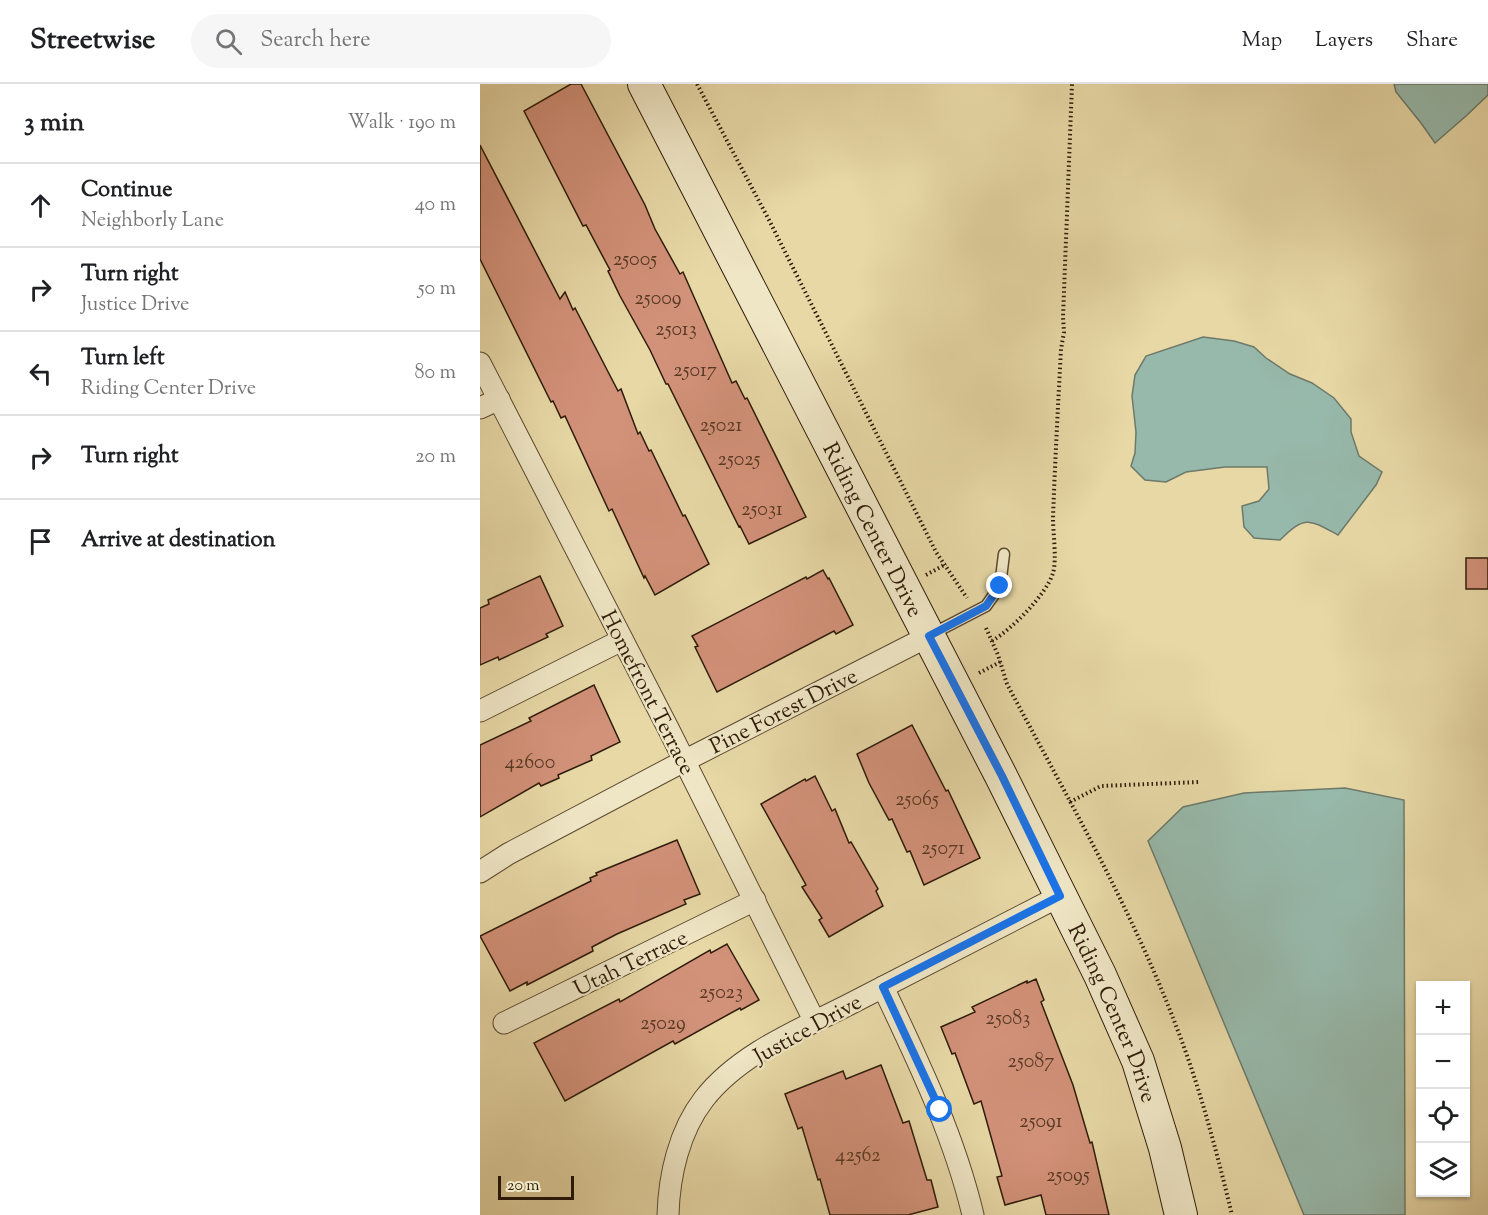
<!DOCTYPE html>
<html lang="en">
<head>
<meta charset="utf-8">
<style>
  :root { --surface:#fff; --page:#f6f6f6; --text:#202124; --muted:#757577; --line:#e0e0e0 }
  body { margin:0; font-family:"Sorts Mill Goudy",serif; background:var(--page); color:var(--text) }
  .controls { position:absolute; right:18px; bottom:18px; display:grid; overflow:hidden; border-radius:0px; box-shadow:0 2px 4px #0004 }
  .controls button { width:54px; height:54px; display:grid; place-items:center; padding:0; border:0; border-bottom:2px solid var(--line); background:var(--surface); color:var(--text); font:30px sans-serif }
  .scale { position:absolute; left:18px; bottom:15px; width:76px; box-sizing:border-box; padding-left:6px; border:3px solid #2e1b08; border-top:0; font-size:16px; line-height:21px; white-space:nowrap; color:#2e1b08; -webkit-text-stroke:4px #efe6c5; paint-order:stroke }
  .stop { position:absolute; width:18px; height:18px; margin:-14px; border:4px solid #1a73e8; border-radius:50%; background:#fff }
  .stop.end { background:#1a73e8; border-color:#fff; box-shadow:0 2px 6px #0008 }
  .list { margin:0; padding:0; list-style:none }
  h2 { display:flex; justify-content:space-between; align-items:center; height:78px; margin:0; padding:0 24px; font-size:26px }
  h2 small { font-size:20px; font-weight:400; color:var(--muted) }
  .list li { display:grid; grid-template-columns:39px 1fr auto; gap:18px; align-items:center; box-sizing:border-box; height:84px; padding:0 24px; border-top:2px solid var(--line) }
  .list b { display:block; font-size:22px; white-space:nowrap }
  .list p { margin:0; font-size:20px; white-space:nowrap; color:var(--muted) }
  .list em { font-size:20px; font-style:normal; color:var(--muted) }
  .icon { flex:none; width:33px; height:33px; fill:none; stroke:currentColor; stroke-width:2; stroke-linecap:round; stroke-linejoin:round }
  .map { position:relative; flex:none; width:1008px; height:1131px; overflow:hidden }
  header { display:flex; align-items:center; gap:36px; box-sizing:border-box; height:84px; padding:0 30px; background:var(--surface); border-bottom:2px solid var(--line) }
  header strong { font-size:28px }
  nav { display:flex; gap:33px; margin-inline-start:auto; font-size:21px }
  .search { width:420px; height:54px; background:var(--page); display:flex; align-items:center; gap:15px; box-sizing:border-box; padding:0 21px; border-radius:33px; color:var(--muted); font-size:22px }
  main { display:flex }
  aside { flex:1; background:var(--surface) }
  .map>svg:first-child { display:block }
  .water { fill:#97b9ab; stroke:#6d7a6a; stroke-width:1.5 }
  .building { fill:#d29179; stroke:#2e1b08; stroke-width:1.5 }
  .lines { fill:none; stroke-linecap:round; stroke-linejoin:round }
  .lane-casing { stroke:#5c4a30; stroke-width:13 }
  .street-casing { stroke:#5c4a30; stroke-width:23 }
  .secondary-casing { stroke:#2e1b08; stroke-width:34 }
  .path { stroke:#2e1b08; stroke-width:4; stroke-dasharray:1.5 3; stroke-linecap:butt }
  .lane { stroke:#efe6c5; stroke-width:10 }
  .street { stroke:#efe6c5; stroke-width:21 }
  .secondary { stroke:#efe6c5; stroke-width:32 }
  .route { stroke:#1a73e8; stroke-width:8 }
  .labels { text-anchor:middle; stroke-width:4.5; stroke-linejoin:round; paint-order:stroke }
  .number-label { font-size:20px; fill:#573824 }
  .street-label { font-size:22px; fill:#2e1b08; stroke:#efe6c5 }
</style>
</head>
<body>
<header>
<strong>Streetwise</strong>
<div class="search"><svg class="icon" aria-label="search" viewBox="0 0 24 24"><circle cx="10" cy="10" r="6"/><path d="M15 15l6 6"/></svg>Search here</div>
<nav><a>Map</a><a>Layers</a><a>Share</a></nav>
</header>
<main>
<aside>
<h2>3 min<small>Walk · 190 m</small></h2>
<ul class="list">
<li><svg class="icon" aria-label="ahead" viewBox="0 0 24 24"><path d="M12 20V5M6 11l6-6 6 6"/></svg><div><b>Continue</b><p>Neighborly Lane</p></div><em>40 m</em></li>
<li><svg class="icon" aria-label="right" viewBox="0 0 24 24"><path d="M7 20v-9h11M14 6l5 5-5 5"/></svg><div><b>Turn right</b><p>Justice Drive</p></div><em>50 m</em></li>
<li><svg class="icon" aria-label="left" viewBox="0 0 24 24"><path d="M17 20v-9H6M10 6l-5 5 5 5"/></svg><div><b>Turn left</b><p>Riding Center Drive</p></div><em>80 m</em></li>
<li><svg class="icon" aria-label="right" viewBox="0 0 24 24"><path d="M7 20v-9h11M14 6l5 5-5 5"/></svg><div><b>Turn right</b></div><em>20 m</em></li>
<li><svg class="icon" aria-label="arrive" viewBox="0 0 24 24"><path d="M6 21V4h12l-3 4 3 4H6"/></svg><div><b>Arrive at destination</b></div></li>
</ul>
</aside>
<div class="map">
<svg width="1008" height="1131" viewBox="0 0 1008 1131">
  <rect width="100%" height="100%" fill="#e7d8a6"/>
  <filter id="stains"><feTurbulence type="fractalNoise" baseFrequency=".00333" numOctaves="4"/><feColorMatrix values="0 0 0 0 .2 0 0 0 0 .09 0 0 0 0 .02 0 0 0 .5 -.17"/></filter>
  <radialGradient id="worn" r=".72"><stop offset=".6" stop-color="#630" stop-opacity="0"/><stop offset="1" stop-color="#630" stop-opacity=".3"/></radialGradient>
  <!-- water -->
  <g class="water">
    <polygon points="914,0 1008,0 1008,11 986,32 955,59 941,39 916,8"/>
    <path d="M723,253l31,4 20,6 12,11 24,16 22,9 22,15 17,21v13l8,24 23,16 -6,13 -38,50c-29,-16 -33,-20 -58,5l-26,-2 -10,-11 -2,-21 17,-5 10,-12 -2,-22h-42l-39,5 -20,10 -21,-2 -14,-14 4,-13 1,-21 -4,-36 3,-21 11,-19z"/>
    <polygon points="865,704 924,716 925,1131 824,1131 668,757 703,723 764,709"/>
  </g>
  <!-- building -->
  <g class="building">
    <polygon points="91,0 101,0 165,121 175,145 200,190 203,188 252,299 256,297 265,315 267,314 326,433 269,460 260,442 259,443 188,300 186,300 170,266 140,212 128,187 130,186 106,141 103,142 44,27"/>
    <polygon points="0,61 80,215 85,208 93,226 95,224 138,307 141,305 158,350 160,348 169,367 171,366 203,432 205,431 229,480 175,511 165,492 164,494 132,425 129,427 85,332 81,334 73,317 71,318 0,175"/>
    <rect x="986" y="474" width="22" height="31"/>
    <polygon points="343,486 348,495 349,494 373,541 356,550 354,547 237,608 215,563 218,562 212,552 326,493 327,495"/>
    <polygon points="60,492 83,542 66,550 68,553 19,576 18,573 0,581 0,524 9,520 8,516"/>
    <polygon points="114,601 140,658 111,672 112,676 78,691 79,694 61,702 59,699 0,733 0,661 51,637 49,634"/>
    <polygon points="432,641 466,707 468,706 500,774 444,801 430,767 427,768 412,735 409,736 389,699 377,670"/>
    <polygon points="335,692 352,727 355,725 369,759 371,758 398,805 396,807 403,822 349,853 339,836 342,834 322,803 326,801 281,720 325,695 326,697"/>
    <polygon points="197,756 220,810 204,816 206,820 137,850 112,863 113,867 47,901 47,898 30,907 0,852 111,797 110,794 117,791 116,789"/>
    <polygon points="247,860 279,916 261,926 260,924 195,960 193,957 85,1017 54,959 139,915 140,918 230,866 231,869"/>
    <polygon points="556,895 564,916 561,918 593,1001 610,1059 612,1058 629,1131 566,1131 561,1111 525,1121 517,1093 522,1092 501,1017 494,1020 475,969 472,970 461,943 495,928 492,923 547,897 547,899"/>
    <polygon points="401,981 423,1039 429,1037 447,1096 451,1096 458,1123 428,1131 350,1131 340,1095 338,1096 322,1043 318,1045 305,1010 363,987 366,995"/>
  </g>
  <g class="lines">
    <!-- lane casing -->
    <g class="lane-casing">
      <polyline id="lane" points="452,550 506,522 520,502 524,470"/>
    </g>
    <!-- street casing -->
    <g class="street-casing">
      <g id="street">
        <polyline points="0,279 189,646 335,938"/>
        <polyline points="0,324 19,315"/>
        <polyline points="0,627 142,556"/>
        <polyline points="0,788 28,770 204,677 449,552"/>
        <path d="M403,903c35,74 71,148 90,228"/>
        <polyline points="24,939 275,816"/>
        <path d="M188,1131c1,-39 11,-84 36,-116 35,-45 95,-69 144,-94 71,-37 142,-73 212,-109"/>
      </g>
    </g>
    <!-- secondary casing -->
    <g class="secondary-casing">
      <g id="secondary">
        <path id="s1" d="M164,0l357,692 99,199 38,86 27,87 16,67"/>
      </g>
    </g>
    <!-- path -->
    <g class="path">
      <polyline points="217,0 289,136 456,468 487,514"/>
      <polyline points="446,491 466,480"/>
      <path d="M506,544l12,27 9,29c60,113 126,227 171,347 23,60 39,122 54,184"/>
      <path d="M512,557c20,-12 54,-46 61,-68 4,-14 0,-39 0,-55 2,-56 5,-112 8,-169l3,-17 -1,-15 9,-233"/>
      <polyline points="499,589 520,578"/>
      <polyline points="590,718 621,702 719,698"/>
    </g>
    <!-- lane -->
    <use href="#lane" class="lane"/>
    <!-- street -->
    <use href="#street" class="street"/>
    <!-- secondary -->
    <use href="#secondary" class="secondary"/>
  </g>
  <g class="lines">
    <!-- route -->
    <polyline class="route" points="460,1026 403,903 580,812 522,692 449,552 506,522 520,502"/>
  </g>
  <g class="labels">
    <!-- number labels -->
    <g class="number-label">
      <text x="155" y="181">25005</text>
      <text x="178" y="220">25009</text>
      <text x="196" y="251">25013</text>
      <text x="215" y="292">25017</text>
      <text x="241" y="347">25021</text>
      <text x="259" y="381">25025</text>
      <text x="282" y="431">25031</text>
      <text x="50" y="684">42600</text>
      <text x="437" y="721">25065</text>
      <text x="463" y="770">25071</text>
      <text x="241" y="914">25023</text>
      <text x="528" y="940">25083</text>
      <text x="183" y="945">25029</text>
      <text x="551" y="983">25087</text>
      <text x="561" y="1043">25091</text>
      <text x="378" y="1077">42562</text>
      <text x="588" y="1097">25095</text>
    </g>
    <!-- street labels -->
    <g class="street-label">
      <text dy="8" stroke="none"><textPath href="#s1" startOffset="501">Riding Center Drive</textPath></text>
      <text transform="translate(169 608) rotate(63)" y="8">Homefront Terrace</text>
      <text transform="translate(303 626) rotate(-27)" y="8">Pine Forest Drive</text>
      <text transform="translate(150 878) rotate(-26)" y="8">Utah Terrace</text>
      <text dy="8" stroke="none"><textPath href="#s1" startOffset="1041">Riding Center Drive</textPath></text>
      <text transform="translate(327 944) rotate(-29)" y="8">Justice Drive</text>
    </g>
  </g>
  <rect width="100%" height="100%" filter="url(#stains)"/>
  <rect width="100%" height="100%" fill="url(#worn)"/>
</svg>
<div class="controls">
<button>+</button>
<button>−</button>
<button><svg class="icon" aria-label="locate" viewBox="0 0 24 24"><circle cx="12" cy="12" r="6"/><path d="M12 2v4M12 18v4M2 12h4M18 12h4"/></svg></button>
<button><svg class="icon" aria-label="layers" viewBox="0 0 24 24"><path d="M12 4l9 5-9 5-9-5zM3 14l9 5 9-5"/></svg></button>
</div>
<div class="scale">20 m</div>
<div class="stop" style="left:460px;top:1026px"></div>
<div class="stop end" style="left:520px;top:502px"></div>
</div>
</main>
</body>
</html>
